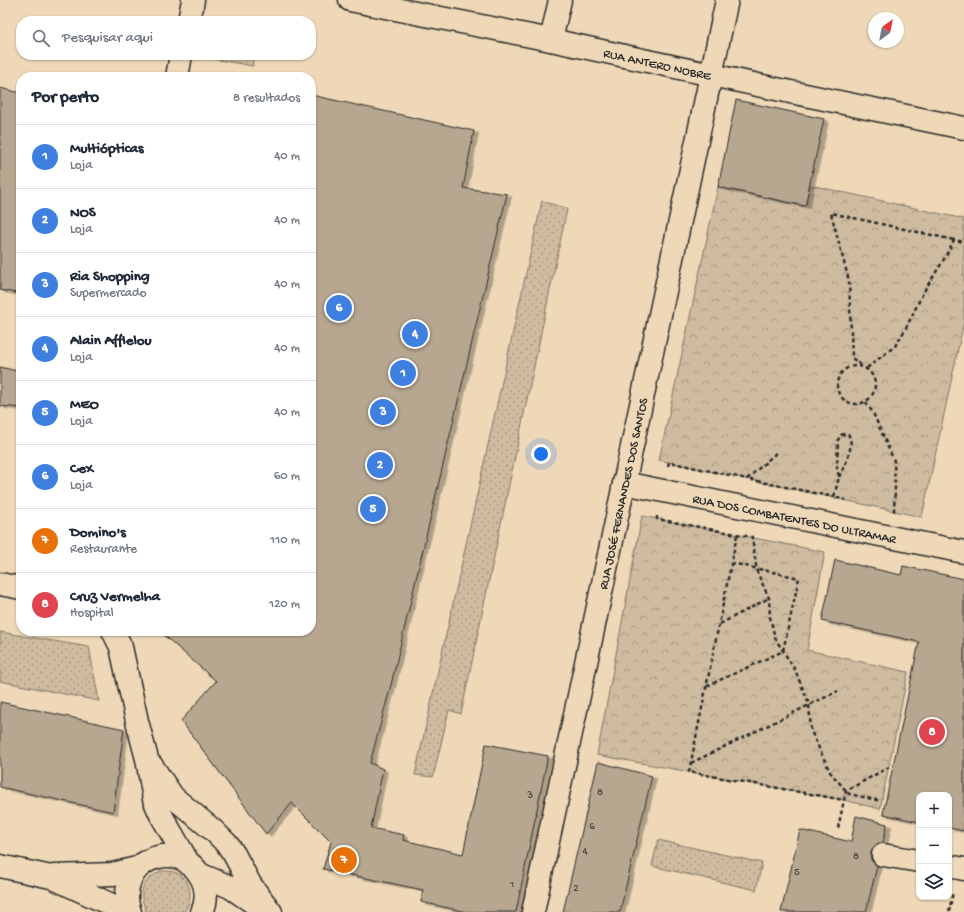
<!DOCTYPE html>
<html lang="pt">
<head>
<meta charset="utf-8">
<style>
  :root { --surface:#fff; --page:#f2f2f3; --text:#1f2937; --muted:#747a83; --line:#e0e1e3; --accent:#ea580c }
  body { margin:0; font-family:"Gochi Hand",sans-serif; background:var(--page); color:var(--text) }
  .controls { position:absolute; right:12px; bottom:12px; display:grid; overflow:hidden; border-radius:8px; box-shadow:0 1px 3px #0004 }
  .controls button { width:36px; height:36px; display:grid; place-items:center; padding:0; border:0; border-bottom:1px solid var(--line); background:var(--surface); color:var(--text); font:20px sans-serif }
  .compass { position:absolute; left:868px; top:12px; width:36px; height:36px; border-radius:50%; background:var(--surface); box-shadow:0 1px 3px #0004; rotate:32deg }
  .you { position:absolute; left:541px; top:454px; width:14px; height:14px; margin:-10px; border:3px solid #fff; border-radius:50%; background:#1a73e8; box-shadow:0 0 0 6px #1a73e833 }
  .badge { display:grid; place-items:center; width:26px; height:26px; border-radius:50%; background:var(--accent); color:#fff; font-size:13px; font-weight:700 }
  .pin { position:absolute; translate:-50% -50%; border:2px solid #fff; box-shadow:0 1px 4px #0006 }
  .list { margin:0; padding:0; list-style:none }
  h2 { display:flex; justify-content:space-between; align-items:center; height:52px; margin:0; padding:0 16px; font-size:17px }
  h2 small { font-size:13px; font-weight:400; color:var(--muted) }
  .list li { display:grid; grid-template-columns:26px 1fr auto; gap:12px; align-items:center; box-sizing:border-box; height:64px; padding:0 16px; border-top:1px solid var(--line) }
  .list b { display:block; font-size:15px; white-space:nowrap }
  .list p { margin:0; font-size:13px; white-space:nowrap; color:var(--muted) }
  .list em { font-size:13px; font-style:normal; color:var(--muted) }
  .icon { flex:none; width:22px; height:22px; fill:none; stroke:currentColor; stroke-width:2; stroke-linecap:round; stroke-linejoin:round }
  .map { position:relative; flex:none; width:964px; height:912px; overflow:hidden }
  .search { position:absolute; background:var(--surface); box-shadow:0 1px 3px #0004; left:16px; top:16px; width:300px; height:44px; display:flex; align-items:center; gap:10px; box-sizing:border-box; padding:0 14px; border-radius:16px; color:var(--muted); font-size:15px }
  .panel { position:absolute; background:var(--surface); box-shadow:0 1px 3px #0004; left:16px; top:72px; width:300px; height:564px; border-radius:16px }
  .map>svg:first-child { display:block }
  .grass { fill:url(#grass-dots); stroke:#7d7466 }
  .park { fill:url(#park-crowns); stroke:#7d7466 }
  .building { fill:#b8a790; stroke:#2b2b2b; filter:url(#shadow) }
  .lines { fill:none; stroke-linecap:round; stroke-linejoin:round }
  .minor-casing { stroke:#2b2b2b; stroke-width:25 }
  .major-casing { stroke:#2b2b2b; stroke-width:25 }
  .path { stroke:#2b2b2b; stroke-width:2.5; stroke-dasharray:4 3; stroke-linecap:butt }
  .minor { stroke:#eed8b7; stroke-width:22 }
  .major { stroke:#eed8b7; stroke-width:22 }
  .labels { text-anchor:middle; stroke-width:3.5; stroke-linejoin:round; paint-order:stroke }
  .number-label { font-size:11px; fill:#4e4a44 }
  .street-label { font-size:13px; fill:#2b2b2b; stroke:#eed8b7 }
</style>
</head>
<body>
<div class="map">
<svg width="964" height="912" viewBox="0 0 964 912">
  <defs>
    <pattern id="grass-dots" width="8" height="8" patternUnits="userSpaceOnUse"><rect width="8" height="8" fill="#cfbca0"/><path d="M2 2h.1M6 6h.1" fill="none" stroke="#a89983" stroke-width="1.8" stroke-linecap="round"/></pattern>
    <pattern id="park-crowns" width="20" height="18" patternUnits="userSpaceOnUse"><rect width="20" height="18" fill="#cfbca0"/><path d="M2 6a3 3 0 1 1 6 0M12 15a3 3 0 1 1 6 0" fill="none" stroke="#a89983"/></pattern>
    <filter id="shadow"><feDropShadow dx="4.5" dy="2.5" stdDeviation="0" flood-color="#0004"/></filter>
  </defs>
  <rect width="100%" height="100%" fill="#eed8b7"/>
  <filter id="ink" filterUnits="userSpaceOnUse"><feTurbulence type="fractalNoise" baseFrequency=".025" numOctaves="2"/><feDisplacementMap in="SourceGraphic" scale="8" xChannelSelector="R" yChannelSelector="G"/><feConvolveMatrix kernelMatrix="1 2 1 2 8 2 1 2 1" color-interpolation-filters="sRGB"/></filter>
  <g filter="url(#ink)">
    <!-- grass -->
    <g class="grass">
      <polygon points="209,55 252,55 253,66 208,58"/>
      <polygon points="542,201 567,209 461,714 449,710 433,777 415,775"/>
      <polygon points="0,632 89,647 99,701 0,681"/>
      <polygon points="658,840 762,863 756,890 652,866"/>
      <path d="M161,871c4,0 9,0 13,1 18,5 20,27 10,40h-36l-2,-1c-8,-20 -5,-30 15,-40z"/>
    </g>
    <!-- park -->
    <g class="park">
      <polygon points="810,185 964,219 964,321 922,517 659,460 718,187 805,206"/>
      <polygon points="642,516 825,552 807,650 908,672 880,809 844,800 597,755"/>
    </g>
    <!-- building -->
    <g class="building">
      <polygon points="0,88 21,93 21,294 0,290"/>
      <polygon points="311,95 474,131 463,188 507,194 391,685 370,763 383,769 371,828 404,835 403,840 463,854 486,744 548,756 516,912 467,912 421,902 423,890 323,869 331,842 292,803 266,834 181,721 216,681 159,631 311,631"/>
      <polygon points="736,100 824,119 805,206 718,187"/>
      <polygon points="0,367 21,372 21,408 0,406"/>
      <polygon points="835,560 901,575 903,566 964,579 964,831 949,828 949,795 919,795 919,822 883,814 919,642 822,621"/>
      <polygon points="0,702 124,729 113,812 0,787"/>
      <polygon points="598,762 652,776 620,912 563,912"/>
      <polygon points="856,816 887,824 883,843 878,843 874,847 871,853 871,860 877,866 866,912 781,912 800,830 851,842"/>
    </g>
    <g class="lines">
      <!-- minor casing -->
      <g class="minor-casing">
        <g id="minor">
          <path id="s1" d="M350,0l201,40 230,50 183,38"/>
          <polyline points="189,21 193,0"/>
          <polyline points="551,40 560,0"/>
          <polyline points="177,77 181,55"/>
          <path id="s2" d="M624,483l340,69"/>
          <polyline points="0,584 21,588"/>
          <polyline points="113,631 121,647 137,721 147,759 154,799 160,813 189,864"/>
          <polyline points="152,766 173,797 214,831 227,844 234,854 250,884 271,912"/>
          <polyline points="883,855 919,861"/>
          <polyline points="949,866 964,869"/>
          <path id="s3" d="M533,912l194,-912"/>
        </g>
      </g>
      <!-- major casing -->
      <g class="major-casing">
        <g id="major">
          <polyline points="0,866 51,877 127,912"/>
          <polyline points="199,874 230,887 267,912"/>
          <polyline points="54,876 113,874 137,868"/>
          <path d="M130,912c-18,-50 49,-79 72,-33 5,10 5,23 0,33"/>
        </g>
      </g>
      <!-- path -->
      <g class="path">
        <polyline points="861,365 852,358 849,281 831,213 954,240"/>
        <circle cx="856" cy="385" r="19"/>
        <polyline points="867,368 895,346 905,330 924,291 943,261 954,240 964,242"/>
        <polyline points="866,402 874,415 894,461 895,488 894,511 892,511"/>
        <polyline points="776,453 747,479 834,497"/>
        <polyline points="668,466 669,462 747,479"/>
        <path d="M839,477c5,-10 17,-33 9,-43h-3l-4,1 -3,5 -1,28 2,9 -5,20 12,3"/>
        <polyline points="657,516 657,519 752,537 757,572 769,598 770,617 775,638 795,670 809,704 811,731 830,772 849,794 881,801"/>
        <polyline points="737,535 689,772 844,800"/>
        <polyline points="720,624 769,598"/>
        <polyline points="707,686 783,651 799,578 732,563"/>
        <polyline points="691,763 838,691"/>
        <polyline points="838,828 846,791 889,767"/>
        <polyline points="949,912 953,892"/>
      </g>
      <!-- minor -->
      <use href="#minor" class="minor"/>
      <!-- major -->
      <use href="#major" class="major"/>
    </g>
  </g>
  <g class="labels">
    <!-- number labels -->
    <g class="number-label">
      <text x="600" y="795">8</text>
      <text x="530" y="798">3</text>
      <text x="592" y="829">6</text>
      <text x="585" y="854">4</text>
      <text x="856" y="859">8</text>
      <text x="797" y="875">5</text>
      <text x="512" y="887">1</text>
      <text x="576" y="891">2</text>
    </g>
    <!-- street labels -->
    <g class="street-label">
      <text dy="5" stroke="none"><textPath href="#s1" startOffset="314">RUA ANTERO NOBRE</textPath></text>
      <text dy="5" stroke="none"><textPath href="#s3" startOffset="428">RUA JOSÉ FERNANDES DOS SANTOS</textPath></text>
      <text dy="5" stroke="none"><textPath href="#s2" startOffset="174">RUA DOS COMBATENTES DO ULTRAMAR</textPath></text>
    </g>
  </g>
</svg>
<div class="controls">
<button>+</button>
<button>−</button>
<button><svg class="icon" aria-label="layers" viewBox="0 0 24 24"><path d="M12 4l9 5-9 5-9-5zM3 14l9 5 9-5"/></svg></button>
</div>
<svg class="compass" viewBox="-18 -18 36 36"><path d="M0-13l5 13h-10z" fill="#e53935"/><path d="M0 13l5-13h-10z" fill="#747a83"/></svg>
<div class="you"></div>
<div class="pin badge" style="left:403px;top:373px;background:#3f7fe0">1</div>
<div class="pin badge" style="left:380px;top:465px;background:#3f7fe0">2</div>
<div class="pin badge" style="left:383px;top:412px;background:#3f7fe0">3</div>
<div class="pin badge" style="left:415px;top:334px;background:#3f7fe0">4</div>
<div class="pin badge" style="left:373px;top:509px;background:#3f7fe0">5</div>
<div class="pin badge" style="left:339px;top:308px;background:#3f7fe0">6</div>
<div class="pin badge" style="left:344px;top:860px;background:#e8710a">7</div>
<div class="pin badge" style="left:932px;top:732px;background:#e0444e">8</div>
<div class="search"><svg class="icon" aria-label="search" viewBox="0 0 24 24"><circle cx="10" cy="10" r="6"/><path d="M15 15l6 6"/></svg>Pesquisar aqui</div>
<section class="panel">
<h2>Por perto<small>8 resultados</small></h2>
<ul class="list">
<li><span class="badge" style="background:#3f7fe0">1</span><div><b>Multiópticas</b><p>Loja</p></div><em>40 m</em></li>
<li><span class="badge" style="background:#3f7fe0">2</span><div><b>NOS</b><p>Loja</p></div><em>40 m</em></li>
<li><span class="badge" style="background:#3f7fe0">3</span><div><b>Ria Shopping</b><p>Supermercado</p></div><em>40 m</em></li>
<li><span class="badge" style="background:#3f7fe0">4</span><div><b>Alain Afflelou</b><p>Loja</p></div><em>40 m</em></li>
<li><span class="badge" style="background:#3f7fe0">5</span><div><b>MEO</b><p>Loja</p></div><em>40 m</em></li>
<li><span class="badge" style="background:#3f7fe0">6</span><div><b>CeX</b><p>Loja</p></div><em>60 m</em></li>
<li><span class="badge" style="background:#e8710a">7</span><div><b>Domino's</b><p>Restaurante</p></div><em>110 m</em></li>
<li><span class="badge" style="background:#e0444e">8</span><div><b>Cruz Vermelha</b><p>Hospital</p></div><em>120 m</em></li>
</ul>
</section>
</div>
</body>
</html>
